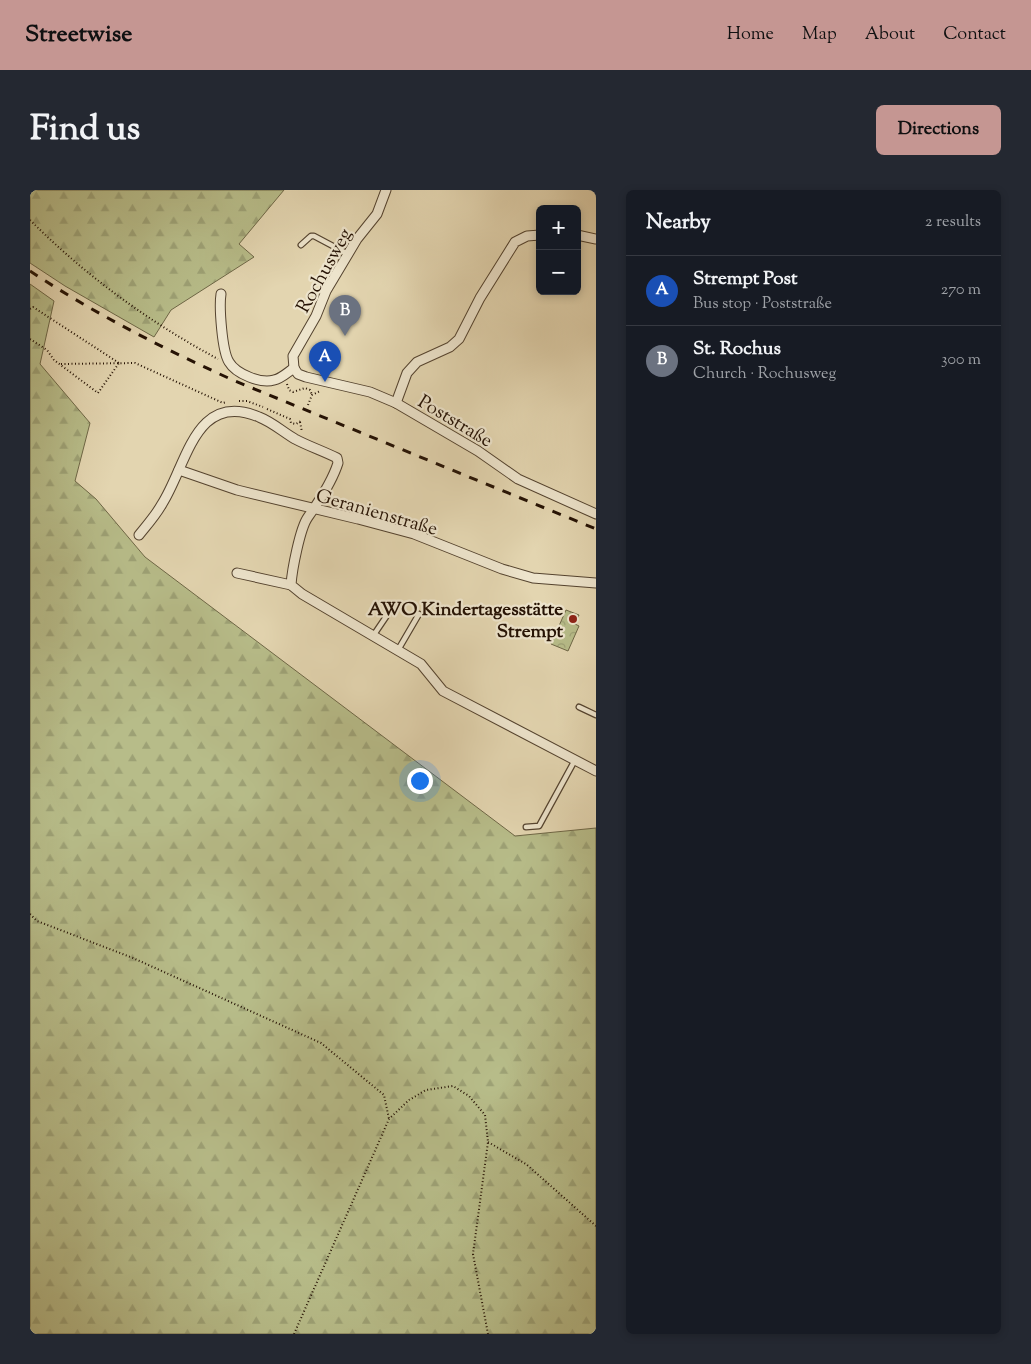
<!DOCTYPE html>
<html lang="en">
<head>
<meta charset="utf-8">
<style>
  :root { --surface:#171b24; --page:#242831; --text:#f1f3f6; --muted:#9ea1a6; --line:#363941; --accent:#c59692 }
  body { margin:0; font-family:"Sorts Mill Goudy",serif; background:var(--page); color:var(--text) }
  .controls { position:absolute; right:15px; top:15px; display:grid; overflow:hidden; border-radius:8px; box-shadow:0 2px 8px #0003 }
  .controls button { width:45px; height:45px; display:grid; place-items:center; padding:0; border:0; border-bottom:1px solid var(--line); background:var(--surface); color:var(--text); font:25px sans-serif }
  .you { position:absolute; left:389px; top:590px; width:18px; height:18px; margin:-12px; border:4px solid #fff; border-radius:50%; background:#1a73e8; box-shadow:0 0 0 8px #1a73e833 }
  .badge { display:grid; place-items:center; width:32px; height:32px; border-radius:50%; background:var(--accent); color:#fff; font-size:16px; font-weight:700 }
  .pin { position:absolute; translate:-50% -41px; filter:drop-shadow(0 1px 2px #0008) }
  .pin::after { content:''; position:absolute; top:26px; width:18px; height:15px; background:inherit; clip-path:polygon(0 0,100% 0,50% 100%) }
  .list { margin:0; padding:0; list-style:none }
  h2 { display:flex; justify-content:space-between; align-items:center; height:65px; margin:0; padding:0 20px; font-size:21px }
  h2 small { font-size:16px; font-weight:400; color:var(--muted) }
  .list li { display:grid; grid-template-columns:32px 1fr auto; gap:15px; align-items:center; box-sizing:border-box; height:70px; padding:0 20px; border-top:1px solid var(--line) }
  .list b { display:block; font-size:19px; white-space:nowrap }
  .list p { margin:0; font-size:16px; white-space:nowrap; color:var(--muted) }
  .list em { font-size:16px; font-style:normal; color:var(--muted) }
  .map { position:relative; flex:none; width:566px; height:1144px; overflow:hidden; border-radius:8px }
  header { display:flex; align-items:center; gap:30px; box-sizing:border-box; height:70px; padding:0 25px; background:var(--accent); color:#111 }
  header strong { font-size:24px }
  nav { display:flex; gap:28px; margin-inline-start:auto; font-size:18px }
  .intro { display:flex; align-items:center; justify-content:space-between; box-sizing:border-box; height:120px; padding:0 30px }
  h1 { margin:0; font-size:35px }
  .button { padding:12px 22px; border-radius:8px; background:var(--accent); color:#111; font-size:18px; font-weight:700 }
  main { display:flex; gap:30px; padding:0 30px }
  aside { flex:1; background:var(--surface); border-radius:8px; box-shadow:0 2px 8px #0003 }
  .map>svg:first-child { display:block }
  .forest { fill:url(#forest-firs); stroke:#6e6746 }
  .park { fill:url(#park-crowns); stroke:#6e6746 }
  .lines { fill:none; stroke-linecap:round; stroke-linejoin:round }
  .service-casing { stroke:#54432f; stroke-width:7 }
  .minor-casing { stroke:#54432f; stroke-width:11 }
  .path { stroke:#251204; stroke-width:2; stroke-dasharray:1 2.5; stroke-linecap:butt }
  .service { stroke:#ede4cc; stroke-width:4.5 }
  .minor { stroke:#ede4cc; stroke-width:9 }
  .rail { stroke:#251204; stroke-width:3; stroke-dasharray:9 9; stroke-linecap:butt }
  .poi-dot { fill:#8f2418; stroke:#ede4cc; stroke-width:2 }
  .labels { text-anchor:middle; stroke-width:4.5; stroke-linejoin:round; paint-order:stroke }
  .street-label { font-size:19px; fill:#251204; stroke:#ede4cc }
  .poi-label { font-size:19px; font-weight:bold; fill:#251204; stroke:#ede4cc; text-anchor:end }
</style>
</head>
<body>
<header>
<strong>Streetwise</strong>
<nav><a>Home</a><a>Map</a><a>About</a><a>Contact</a></nav>
</header>
<div class="intro"><h1>Find us</h1><a class="button">Directions</a></div>
<main>
<div class="map">
<svg width="566" height="1144" viewBox="0 0 566 1144">
  <defs>
    <pattern id="forest-firs" width="22" height="20" patternUnits="userSpaceOnUse" patternTransform="scale(1.25)"><rect width="22" height="20" fill="#b7bc89"/><path d="M5 1l3.5 6h-7zM16 11l3.5 6h-7z" fill="#9da175"/></pattern>
    <pattern id="park-crowns" width="20" height="18" patternUnits="userSpaceOnUse" patternTransform="scale(1.25)"><rect width="20" height="18" fill="#b7bc89"/><path d="M2 6a3 3 0 1 1 6 0M12 15a3 3 0 1 1 6 0" fill="none" stroke="#9da175"/></pattern>
  </defs>
  <rect width="100%" height="100%" fill="#e3d5b0"/>
  <filter id="stains"><feTurbulence type="fractalNoise" baseFrequency=".004" numOctaves="4"/><feColorMatrix values="0 0 0 0 .2 0 0 0 0 .09 0 0 0 0 .02 0 0 0 .5 -.17"/></filter>
  <radialGradient id="worn" r=".72"><stop offset=".6" stop-color="#630" stop-opacity="0"/><stop offset="1" stop-color="#630" stop-opacity=".3"/></radialGradient>
  <!-- forest -->
  <g class="forest">
    <polygon points="0,0 254,0 209,54 224,67 141,120 124,147 35,96 0,73"/>
    <polygon points="0,94 24,111 10,174 60,233 45,291 66,309 115,367 485,646 566,638 566,1144 0,1144"/>
  </g>
  <!-- park -->
  <polygon class="park" points="536,420 549,425 545,434 549,436 538,461 521,454"/>
  <g class="lines">
    <!-- service casing -->
    <g class="service-casing">
      <g id="service">
        <polyline points="271,55 281,46 284,46 318,64"/>
        <polyline points="343,446 362,418"/>
        <polyline points="368,460 389,424"/>
        <polyline points="549,517 566,525"/>
        <polyline points="496,637 509,636 545,570"/>
      </g>
    </g>
    <!-- minor casing -->
    <g class="minor-casing">
      <g id="minor">
        <polyline points="547,45 566,49"/>
        <path d="M191,104c-2,13 1,57 8,68 7,12 32,22 45,18 7,-1 14,-8 20,-12"/>
        <polyline points="264,178 268,184 276,187 340,202 366,213 448,261 488,289 566,324"/>
        <polyline points="264,178 263,166 286,126 296,101 327,49 347,24 356,0"/>
        <polyline points="366,213 377,183 387,172 420,157 429,149 450,108 485,52 497,46 510,45"/>
        <polyline points="149,280 207,300 328,329 384,344 472,379 503,388 566,393"/>
        <path d="M109,345c8,-10 17,-20 23,-31 25,-39 33,-114 97,-87 13,5 24,15 36,22 13,7 28,12 42,19l1,5c-6,19 -18,37 -30,54 -8,11 -16,53 -17,68l11,9 119,70 22,27 153,80"/>
        <polyline points="207,383 261,395"/>
      </g>
    </g>
    <!-- path -->
    <g class="path">
      <path d="M0,30c56,56 119,102 188,139"/>
      <polyline points="0,119 3,117 89,173"/>
      <polyline points="0,149 17,160 24,170 68,203 89,173"/>
      <polyline points="31,174 105,173 193,213 197,212"/>
      <polyline points="257,194 259,200 263,202 275,198 280,200 282,205"/>
      <polyline points="209,211 217,211 233,217"/>
      <polyline points="278,215 282,205 290,201"/>
      <polyline points="237,219 260,229 261,233 266,234 271,231"/>
      <polyline points="270,232 272,242"/>
      <polyline points="0,724 7,731 103,768 291,853 354,905 359,929"/>
      <polyline points="458,952 496,974 566,1036"/>
      <polyline points="264,1144 359,929 379,910 396,900 423,896 439,906 455,925 458,952 443,1064 458,1144"/>
    </g>
    <!-- service -->
    <use href="#service" class="service"/>
    <!-- minor -->
    <use href="#minor" class="minor"/>
    <!-- rail -->
    <path class="rail" d="M0,81c65,43 134,78 205,110l361,148"/>
  </g>
  <!-- markers -->
  <circle class="poi-dot" cx="543" cy="429" r="5"/>
  <g class="labels">
    <!-- street labels -->
    <g class="street-label">
      <text transform="translate(293 80) rotate(-61)" y="7">Rochusweg</text>
      <text transform="translate(426 230) rotate(31)" y="7">Poststraße</text>
      <text transform="translate(347 321) rotate(16)" y="7">Geranienstraße</text>
    </g>
    <!-- poi labels -->
    <g class="poi-label">
      <text x="533" y="425">AWO Kindertagesstätte<tspan x="533" dy="22">Strempt</tspan></text>
    </g>
  </g>
  <rect width="100%" height="100%" filter="url(#stains)"/>
  <rect width="100%" height="100%" fill="url(#worn)"/>
</svg>
<div class="controls">
<button>+</button>
<button>−</button>
</div>
<div class="you"></div>
<div class="pin badge" style="left:295px;top:192px;background:#1a4fb4">A</div>
<div class="pin badge" style="left:315px;top:146px;background:#6b7280">B</div>
</div>
<aside>
<h2>Nearby<small>2 results</small></h2>
<ul class="list">
<li><span class="badge" style="background:#1a4fb4">A</span><div><b>Strempt Post</b><p>Bus stop · Poststraße</p></div><em>270 m</em></li>
<li><span class="badge" style="background:#6b7280">B</span><div><b>St. Rochus</b><p>Church · Rochusweg</p></div><em>300 m</em></li>
</ul>
</aside>
</main>
</body>
</html>
